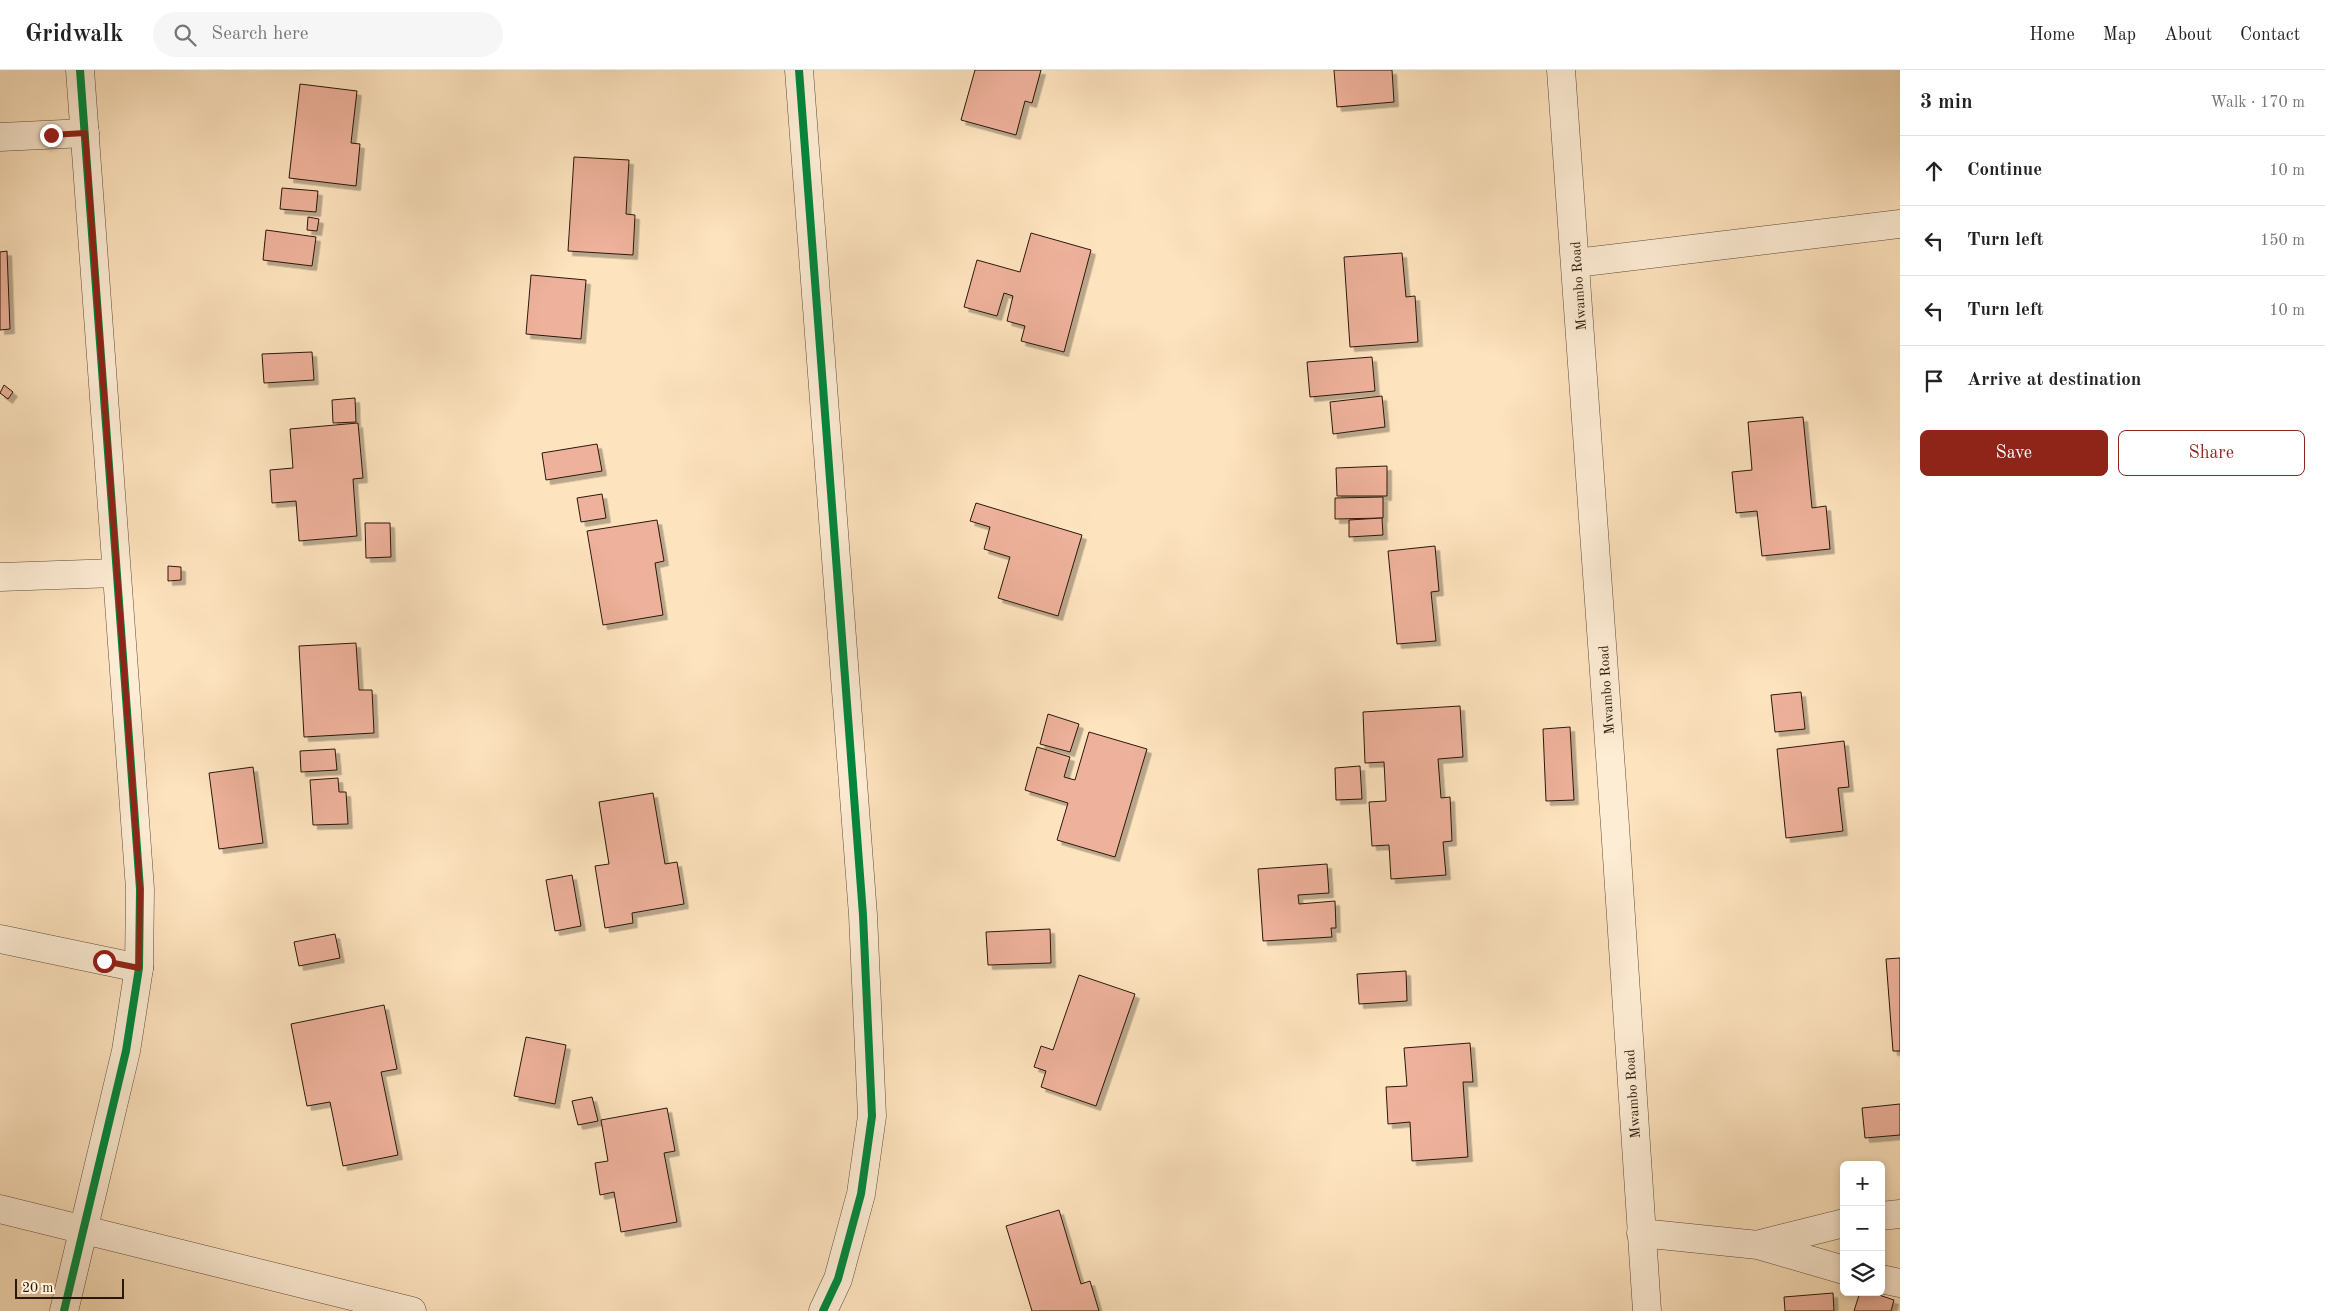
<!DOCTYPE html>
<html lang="en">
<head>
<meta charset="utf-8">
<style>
  :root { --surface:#fff; --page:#f6f6f6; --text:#222; --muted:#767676; --line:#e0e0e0; --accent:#8f2418 }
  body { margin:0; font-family:"Old Standard TT",serif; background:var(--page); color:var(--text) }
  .controls { position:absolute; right:15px; bottom:15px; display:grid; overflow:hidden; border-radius:8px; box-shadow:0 2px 8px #0003 }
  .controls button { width:45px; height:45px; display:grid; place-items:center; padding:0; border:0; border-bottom:1px solid var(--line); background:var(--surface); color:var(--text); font:25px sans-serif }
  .scale { position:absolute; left:15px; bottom:12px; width:109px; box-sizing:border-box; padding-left:5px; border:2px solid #291809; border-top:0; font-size:14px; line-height:18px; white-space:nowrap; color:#291809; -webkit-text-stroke:4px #feedd5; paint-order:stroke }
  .stop { position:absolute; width:15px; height:15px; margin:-11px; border:4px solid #8f2418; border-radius:50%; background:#fff }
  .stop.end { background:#8f2418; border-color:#fff; box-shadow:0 1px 5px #0008 }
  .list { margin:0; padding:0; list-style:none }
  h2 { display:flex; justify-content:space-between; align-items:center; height:65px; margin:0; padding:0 20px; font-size:21px }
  h2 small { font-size:16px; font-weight:400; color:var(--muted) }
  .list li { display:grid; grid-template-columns:32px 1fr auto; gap:15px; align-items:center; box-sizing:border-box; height:70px; padding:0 20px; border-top:1px solid var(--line) }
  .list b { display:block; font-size:19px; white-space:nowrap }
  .list em { font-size:16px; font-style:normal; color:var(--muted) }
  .actions { display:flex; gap:10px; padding:15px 20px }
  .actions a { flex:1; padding:11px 0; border:1px solid var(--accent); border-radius:8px; text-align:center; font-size:18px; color:var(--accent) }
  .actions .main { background:var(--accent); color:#fff }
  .icon { flex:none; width:28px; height:28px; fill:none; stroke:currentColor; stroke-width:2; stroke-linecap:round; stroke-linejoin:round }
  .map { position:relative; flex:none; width:1900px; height:1241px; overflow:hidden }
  header { display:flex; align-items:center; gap:30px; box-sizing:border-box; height:70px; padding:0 25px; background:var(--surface); border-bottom:1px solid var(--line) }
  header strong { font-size:24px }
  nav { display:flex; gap:28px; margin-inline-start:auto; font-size:18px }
  .search { width:350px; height:45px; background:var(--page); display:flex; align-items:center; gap:12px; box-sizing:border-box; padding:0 18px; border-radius:28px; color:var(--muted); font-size:19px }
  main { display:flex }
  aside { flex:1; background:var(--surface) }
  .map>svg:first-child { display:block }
  .building { fill:#eeb19b; stroke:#291809; filter:url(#shadow) }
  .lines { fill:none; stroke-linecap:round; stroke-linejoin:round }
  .minor-casing { stroke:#5e4b36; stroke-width:29 }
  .minor { stroke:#feedd5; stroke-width:28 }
  .cycleway-casing { stroke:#feedd5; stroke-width:11 }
  .cycleway { stroke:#00873e; stroke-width:8 }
  .route { stroke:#8f2418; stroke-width:6 }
  .labels { text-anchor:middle; stroke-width:4.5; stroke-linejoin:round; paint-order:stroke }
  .street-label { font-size:14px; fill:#291809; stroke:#feedd5 }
</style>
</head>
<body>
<header>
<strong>Gridwalk</strong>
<div class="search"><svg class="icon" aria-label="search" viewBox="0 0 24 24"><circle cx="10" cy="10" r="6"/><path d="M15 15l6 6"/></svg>Search here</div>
<nav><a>Home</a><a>Map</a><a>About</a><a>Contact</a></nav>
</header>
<main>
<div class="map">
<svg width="1900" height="1241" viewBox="0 0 1900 1241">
  <defs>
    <filter id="shadow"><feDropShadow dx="4.5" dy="4.5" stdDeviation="0" flood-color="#0004"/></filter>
  </defs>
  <rect width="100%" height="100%" fill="#fde3be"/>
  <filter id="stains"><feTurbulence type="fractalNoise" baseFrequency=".004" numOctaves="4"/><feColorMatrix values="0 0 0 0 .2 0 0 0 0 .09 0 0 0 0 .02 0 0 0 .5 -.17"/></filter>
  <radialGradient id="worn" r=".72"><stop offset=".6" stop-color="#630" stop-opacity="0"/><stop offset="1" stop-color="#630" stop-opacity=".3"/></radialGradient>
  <!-- building -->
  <g class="building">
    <polygon points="975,0 1041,0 1032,33 1025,31 1016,65 961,50"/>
    <polygon points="1334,0 1392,0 1394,32 1337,37"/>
    <polygon points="300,14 357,21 351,73 360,74 356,116 289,108"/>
    <polygon points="574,87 629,90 626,144 635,145 633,185 568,181"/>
    <polygon points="282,118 318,121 316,142 280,139"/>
    <polygon points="308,147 319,149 317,161 307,160"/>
    <polygon points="266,160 316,167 312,196 263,190"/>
    <polygon points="1031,163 1091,180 1064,282 1021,271 1025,256 1007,251 1013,226 1004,223 997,246 964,237 977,190 1020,202"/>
    <polygon points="7,181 10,259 0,260 0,182"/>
    <polygon points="1402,183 1406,227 1415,226 1418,272 1350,277 1344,187"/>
    <polygon points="531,205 586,210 581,269 526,264"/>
    <polygon points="312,282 314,310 264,313 262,284"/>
    <polygon points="1372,287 1375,321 1310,327 1307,292"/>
    <polygon points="4,315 13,322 8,329 0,323"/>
    <polygon points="1382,326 1385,357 1333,364 1330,332"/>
    <polygon points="355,328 356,352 333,353 332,330"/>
    <polygon points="1803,347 1812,438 1826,436 1830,479 1762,486 1757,441 1736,443 1732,402 1752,400 1748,352"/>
    <polygon points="358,353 363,408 353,409 357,466 299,471 296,431 272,433 270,400 293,398 290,359"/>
    <polygon points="597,374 602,401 546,410 542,383"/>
    <polygon points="1387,396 1387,426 1337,426 1336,398"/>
    <polygon points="602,424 606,448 581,452 577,428"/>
    <polygon points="1383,427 1383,448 1335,449 1335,428"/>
    <polygon points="976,433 1082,465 1058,546 998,528 1010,487 984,479 990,457 970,451"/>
    <polygon points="1382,448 1383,465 1349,467 1349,450"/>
    <polygon points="657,450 664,491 655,493 663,545 603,555 587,461"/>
    <polygon points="365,453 390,453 391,487 366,488"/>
    <polygon points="1435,476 1439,521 1431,522 1436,571 1397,574 1388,481"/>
    <polygon points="168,496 181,497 181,510 168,511"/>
    <polygon points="356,573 359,620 372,620 374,663 304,667 299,576"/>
    <polygon points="1801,622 1805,659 1775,662 1771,625"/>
    <polygon points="1460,636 1463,687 1438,689 1441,728 1450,727 1452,771 1443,772 1446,805 1391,809 1389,775 1372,776 1369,732 1386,731 1384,692 1365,693 1363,642"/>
    <polygon points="1048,644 1079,654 1070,682 1040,674"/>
    <polygon points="1570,657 1574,730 1546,731 1543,659"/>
    <polygon points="1089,662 1147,679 1115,787 1057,770 1068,733 1025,720 1037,677 1070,687 1064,707 1075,710"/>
    <polygon points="1844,671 1849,717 1838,718 1843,761 1786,768 1777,679"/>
    <polygon points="335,679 337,700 301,702 300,681"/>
    <polygon points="1360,696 1362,729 1336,730 1335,698"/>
    <polygon points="253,697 263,773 219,779 209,703"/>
    <polygon points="338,708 339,722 346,722 348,754 313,755 310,710"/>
    <polygon points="653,723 665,794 677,792 684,834 632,843 633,853 605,858 595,796 609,794 599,732"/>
    <polygon points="1327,794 1329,823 1298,825 1299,834 1335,831 1336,858 1331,858 1332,867 1263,871 1258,799"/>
    <polygon points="572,805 581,856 555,861 546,810"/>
    <polygon points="1050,859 1051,893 988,895 986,862"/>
    <polygon points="335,864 340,888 299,896 294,872"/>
    <polygon points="1900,888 1900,981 1893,981 1886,889"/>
    <polygon points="1406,901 1407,931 1359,934 1357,904"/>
    <polygon points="1079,905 1135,924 1096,1036 1041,1017 1046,1001 1034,997 1041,976 1053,980"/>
    <polygon points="384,935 397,999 381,1002 398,1085 343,1096 330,1032 307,1036 291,954"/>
    <polygon points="526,967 566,975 555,1034 514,1026"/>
    <polygon points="1470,973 1473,1012 1463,1012 1468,1087 1412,1091 1410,1052 1388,1054 1386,1017 1407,1016 1404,978"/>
    <polygon points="592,1027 598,1051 578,1055 572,1031"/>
    <polygon points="1900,1034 1900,1065 1865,1068 1862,1038"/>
    <polygon points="667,1038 675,1081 664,1083 677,1152 621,1162 614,1122 600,1125 595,1093 608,1091 601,1050"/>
    <polygon points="1059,1140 1081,1214 1090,1211 1099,1241 1032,1241 1006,1156"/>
    <polygon points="1860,1222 1870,1222 1894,1230 1891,1241 1854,1241"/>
    <polygon points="1833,1223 1834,1241 1785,1241 1784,1227"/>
  </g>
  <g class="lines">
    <!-- minor casing -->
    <g class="minor-casing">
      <g id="minor">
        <polyline points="799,0 863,845 872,1046 861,1124 838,1209 823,1241"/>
        <polyline points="1561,0 1615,756 1647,1241"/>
        <polyline points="0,67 85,63"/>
        <polyline points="1576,193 1900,154"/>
        <polyline points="0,507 116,503"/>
        <polyline points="0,869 139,898"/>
        <polyline points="0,1139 412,1241"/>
        <polyline points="1881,1146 1900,1144"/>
        <polyline points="1641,1163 1758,1175 1844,1200"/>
        <polyline points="1760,1174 1844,1153"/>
        <polyline points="1881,1209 1900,1213"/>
        <polyline points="64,1241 126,981 139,898 140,819 80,0"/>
      </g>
    </g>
    <!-- minor -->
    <use href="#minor" class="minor"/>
    <!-- cycleway casing -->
    <g class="cycleway-casing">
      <g id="cycleway">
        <polyline points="799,0 863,845 872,1046 861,1124 838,1209 823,1241"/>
        <polyline points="64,1241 126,981 139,898 140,819 80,0"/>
      </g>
    </g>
    <!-- cycleway -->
    <use href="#cycleway" class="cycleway"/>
  </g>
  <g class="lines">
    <!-- route -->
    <polyline class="route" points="51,65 85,63 140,819 139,898 104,891"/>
  </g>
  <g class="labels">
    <!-- street labels -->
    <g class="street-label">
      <text transform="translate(1578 216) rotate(-94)" y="5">Mwambo Road</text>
      <text transform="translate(1606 620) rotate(-94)" y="5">Mwambo Road</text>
      <text transform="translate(1632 1024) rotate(-94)" y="5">Mwambo Road</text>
    </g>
  </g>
  <rect width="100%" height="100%" filter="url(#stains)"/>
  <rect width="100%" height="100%" fill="url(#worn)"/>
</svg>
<div class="controls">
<button>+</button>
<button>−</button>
<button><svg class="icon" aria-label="layers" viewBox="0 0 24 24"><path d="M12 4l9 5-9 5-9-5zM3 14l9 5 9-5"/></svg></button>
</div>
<div class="scale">20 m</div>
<div class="stop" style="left:104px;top:891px"></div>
<div class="stop end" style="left:51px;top:65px"></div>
</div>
<aside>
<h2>3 min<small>Walk · 170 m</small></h2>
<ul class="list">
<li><svg class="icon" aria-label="ahead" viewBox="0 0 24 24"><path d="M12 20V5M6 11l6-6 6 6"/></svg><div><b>Continue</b></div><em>10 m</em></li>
<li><svg class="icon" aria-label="left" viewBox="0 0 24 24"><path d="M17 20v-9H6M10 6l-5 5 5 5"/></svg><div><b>Turn left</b></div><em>150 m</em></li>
<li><svg class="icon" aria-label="left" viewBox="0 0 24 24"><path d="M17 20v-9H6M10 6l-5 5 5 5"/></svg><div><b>Turn left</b></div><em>10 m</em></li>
<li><svg class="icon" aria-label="arrive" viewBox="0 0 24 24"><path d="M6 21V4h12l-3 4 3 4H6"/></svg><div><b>Arrive at destination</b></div></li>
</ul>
<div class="actions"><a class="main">Save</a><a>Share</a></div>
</aside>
</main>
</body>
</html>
